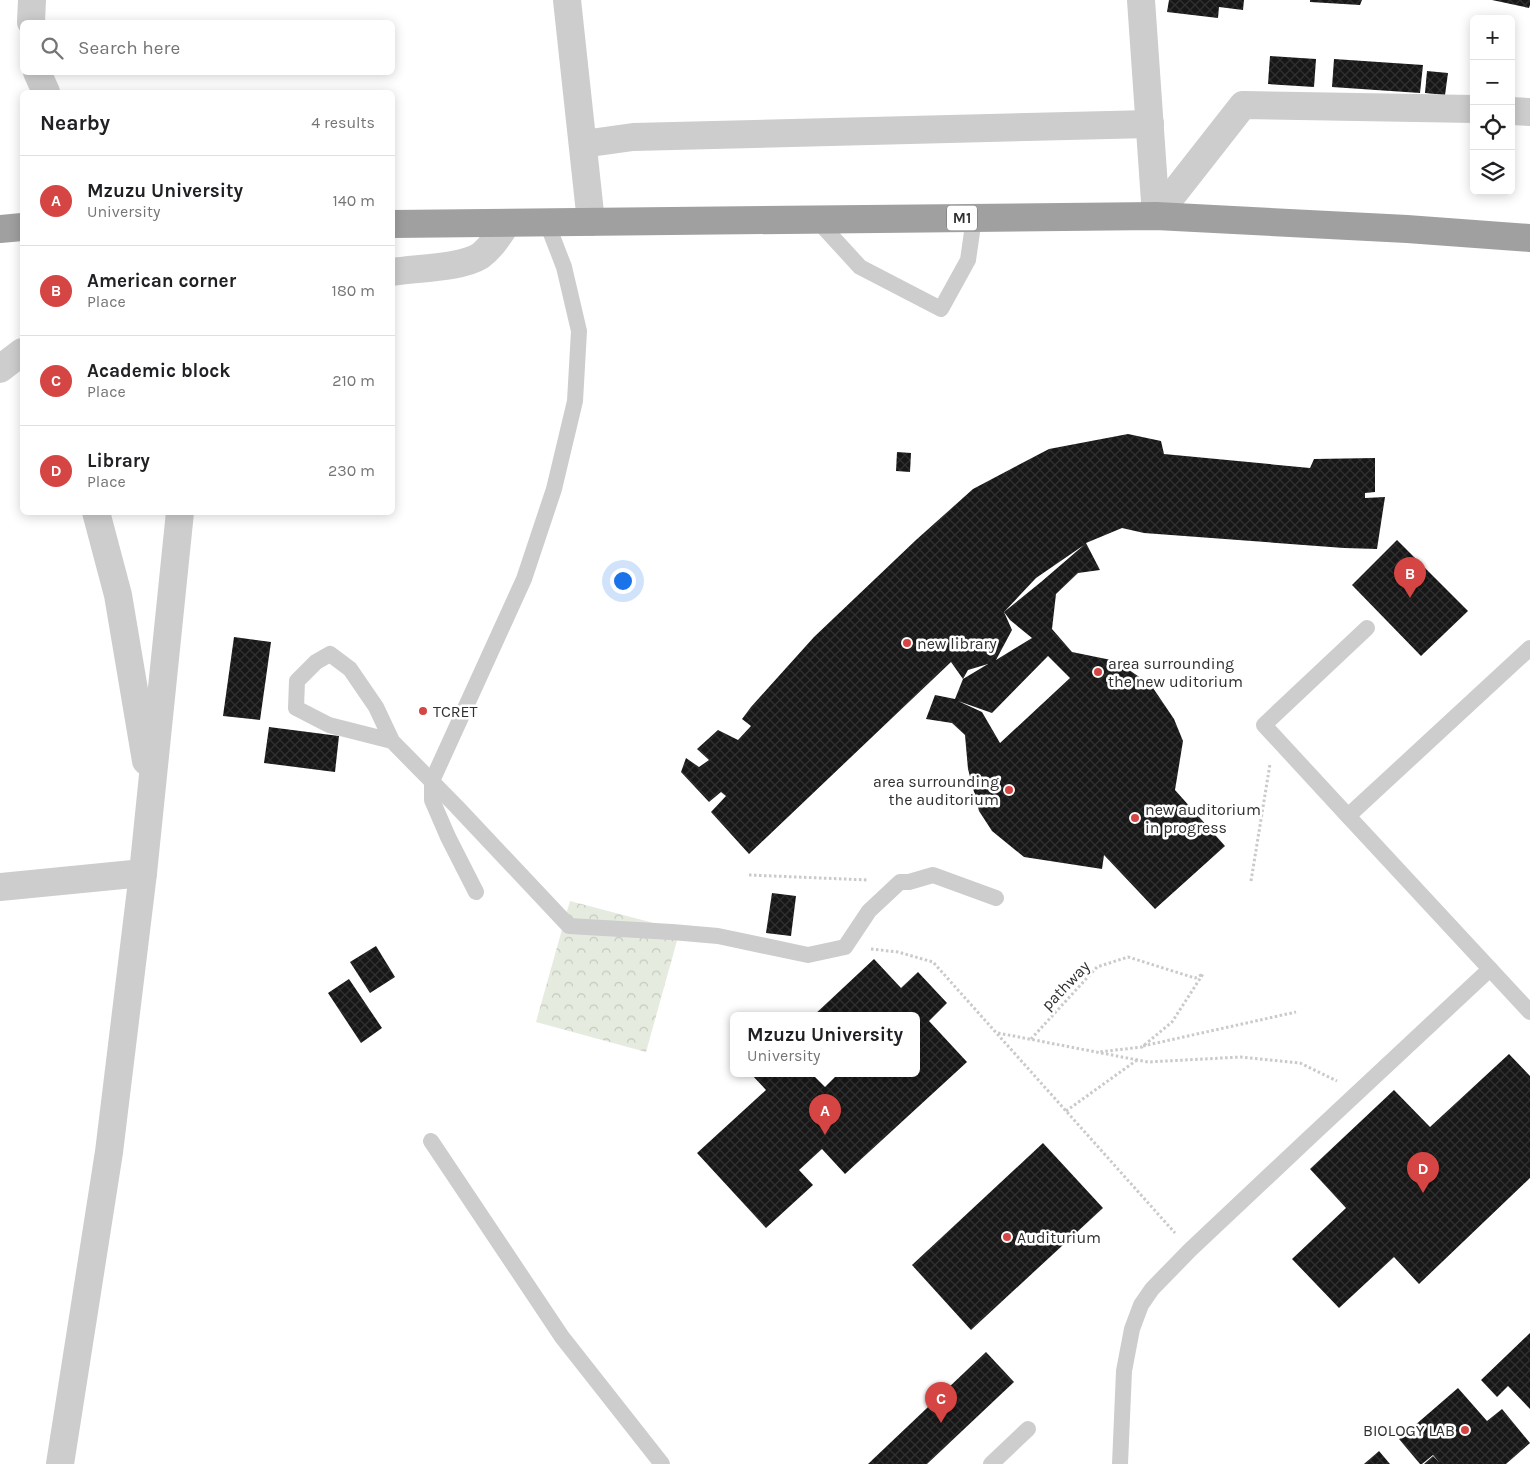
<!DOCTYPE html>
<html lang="en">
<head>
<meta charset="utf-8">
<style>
  :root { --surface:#fff; --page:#f2f2f2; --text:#202124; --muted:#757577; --line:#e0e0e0; --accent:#d44544 }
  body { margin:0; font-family:Karla,sans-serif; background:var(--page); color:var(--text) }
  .controls { position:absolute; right:15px; top:15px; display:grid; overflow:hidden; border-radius:8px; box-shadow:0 2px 12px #0003 }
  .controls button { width:45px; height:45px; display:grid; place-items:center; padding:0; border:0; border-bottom:1px solid var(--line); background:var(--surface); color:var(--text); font:25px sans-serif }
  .you { position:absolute; left:622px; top:580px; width:18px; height:18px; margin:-12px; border:4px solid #fff; border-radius:50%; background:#1a73e8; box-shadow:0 0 0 8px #1a73e833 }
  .badge { display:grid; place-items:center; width:32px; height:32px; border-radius:50%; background:var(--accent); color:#fff; font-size:16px; font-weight:700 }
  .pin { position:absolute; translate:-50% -41px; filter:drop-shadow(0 1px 2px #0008) }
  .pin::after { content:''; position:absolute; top:26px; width:18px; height:15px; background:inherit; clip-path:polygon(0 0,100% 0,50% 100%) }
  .popup { position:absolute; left:730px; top:1012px; width:190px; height:65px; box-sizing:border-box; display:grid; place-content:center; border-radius:8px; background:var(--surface); filter:drop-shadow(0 1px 4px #0005); font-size:16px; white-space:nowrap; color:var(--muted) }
  .popup b { font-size:19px; color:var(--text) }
  .popup::after { content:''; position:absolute; left:50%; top:100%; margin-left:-10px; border:10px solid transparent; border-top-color:var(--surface) }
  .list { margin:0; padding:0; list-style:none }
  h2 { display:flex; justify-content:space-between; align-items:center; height:65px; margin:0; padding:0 20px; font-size:21px }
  h2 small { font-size:16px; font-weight:400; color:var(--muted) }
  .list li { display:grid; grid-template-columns:32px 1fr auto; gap:15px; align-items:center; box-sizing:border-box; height:90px; padding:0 20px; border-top:1px solid var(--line) }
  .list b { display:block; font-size:19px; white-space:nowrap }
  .list p { margin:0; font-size:16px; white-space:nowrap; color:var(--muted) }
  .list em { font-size:16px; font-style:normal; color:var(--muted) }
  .icon { flex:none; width:28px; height:28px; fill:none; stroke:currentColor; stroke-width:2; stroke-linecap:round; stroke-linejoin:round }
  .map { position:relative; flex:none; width:1530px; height:1464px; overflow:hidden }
  .search { position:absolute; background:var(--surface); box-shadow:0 2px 12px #0003; left:20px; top:20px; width:375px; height:55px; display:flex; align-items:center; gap:12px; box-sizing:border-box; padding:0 18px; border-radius:8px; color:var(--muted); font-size:19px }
  .panel { position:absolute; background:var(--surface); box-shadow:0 2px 12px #0003; left:20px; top:90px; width:375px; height:425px; border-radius:8px }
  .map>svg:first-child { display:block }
  .park { fill:url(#park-crowns) }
  .building { fill:url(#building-cross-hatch); fill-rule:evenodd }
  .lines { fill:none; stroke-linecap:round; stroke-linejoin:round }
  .path { stroke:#cacaca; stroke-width:3; stroke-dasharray:2.5 2.5; stroke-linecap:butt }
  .service { stroke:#cdcdcd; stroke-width:16 }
  .minor { stroke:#cdcdcd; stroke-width:28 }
  .trunk { stroke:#a0a0a0; stroke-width:28 }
  .poi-dot { fill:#d44544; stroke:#fff; stroke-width:2 }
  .labels { text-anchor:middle; stroke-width:5; stroke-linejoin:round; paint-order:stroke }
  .shield { fill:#fff; stroke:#6e6e6e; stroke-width:1 }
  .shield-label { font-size:15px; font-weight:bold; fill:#303030 }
  .poi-label { font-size:16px; fill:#303030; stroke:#fff; text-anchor:start }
  .street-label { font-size:16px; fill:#303030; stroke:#fff }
</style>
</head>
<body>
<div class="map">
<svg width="1530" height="1464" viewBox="0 0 1530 1464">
  <defs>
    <pattern id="park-crowns" width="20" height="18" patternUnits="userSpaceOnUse" patternTransform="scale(1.25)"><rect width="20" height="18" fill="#e5ebdf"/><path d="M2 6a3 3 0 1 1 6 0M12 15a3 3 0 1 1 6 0" fill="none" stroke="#c5cac0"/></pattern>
    <pattern id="building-cross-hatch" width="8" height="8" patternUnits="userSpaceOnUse" patternTransform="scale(1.25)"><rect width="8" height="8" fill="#171717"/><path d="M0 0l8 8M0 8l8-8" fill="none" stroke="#303030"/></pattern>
  </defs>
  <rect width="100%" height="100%" fill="#fff"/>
  <!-- park -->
  <polygon class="park" points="570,901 680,930 646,1052 536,1022"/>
  <!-- building -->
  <g class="building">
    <polygon points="1169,0 1244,0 1243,10 1219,7 1218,18 1167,12"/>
    <polygon points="1310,0 1362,0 1360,5 1310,2"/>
    <polygon points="1492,0 1530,0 1530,5 1529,8"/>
    <polygon points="1270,56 1316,59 1314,87 1268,84"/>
    <polygon points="1334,59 1423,65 1420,93 1332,87"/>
    <polygon points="1427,71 1448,73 1445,95 1425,93"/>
    <path d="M1128,434l33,7 3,13 146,14 4,-9 61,-1v34l-10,1v5l20,-1 -8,52 -33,-1 -200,-15 -22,-5 -36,15 14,27 -22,3 -22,21 -4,35 20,23 44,9 35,24 23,34 9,22 -8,49 50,56 -70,63 -51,-54 -2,14 -78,-12 -32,-26 -13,-20 -11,-42 -3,-34 -13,-12 -26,-4 9,-24 20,4 8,-20 25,-15 -20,6 -5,9 -12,-17 -202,192 -38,-42 15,-16 -5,-4 -12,10 -28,-30 5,-14 13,9 10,-7 -12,-11 21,-19 20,10 13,-14 -9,-7 9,-12 63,-70 102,-97 57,-51 76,-40zM1084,545l-43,37 -37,30 32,-34zM1004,612l6,8 22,18 -36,22 16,-30zM1048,656l22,22 -70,65 -18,-31 -24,-11 34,12z"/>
    <polygon points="897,452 911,453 910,472 896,471"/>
    <polygon points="1397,540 1468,611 1421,656 1352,585"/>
    <polygon points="234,637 271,642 260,720 223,716"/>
    <polygon points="269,727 339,736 335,772 264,763"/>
    <polygon points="772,893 796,896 791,936 766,933"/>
    <polygon points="376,946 395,977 370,993 350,962"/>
    <polygon points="874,959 901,988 918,972 947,1003 929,1021 967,1062 845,1174 822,1149 799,1170 813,1185 766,1228 697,1153 766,1090 751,1074 916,1074 916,1016 813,1016"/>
    <polygon points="349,979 382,1028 361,1043 328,993"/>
    <polygon points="1509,1054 1530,1076 1530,1178 1419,1284 1394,1257 1339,1308 1292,1259 1346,1208 1310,1169 1394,1090 1430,1127"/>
    <polygon points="1043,1143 1103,1208 971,1330 912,1265"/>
    <polygon points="1530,1333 1530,1409 1508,1386 1497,1397 1481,1380"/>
    <polygon points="986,1352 1014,1382 927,1464 868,1464"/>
    <polygon points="1458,1388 1487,1421 1502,1409 1530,1443 1506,1464 1424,1464 1433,1456 1439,1462 1433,1455 1422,1464 1420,1464 1399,1439"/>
    <polygon points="1379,1451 1390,1464 1364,1464"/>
  </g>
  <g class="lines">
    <!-- path -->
    <g class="path">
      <polyline points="749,875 868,880"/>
      <polyline points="1251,881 1270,764"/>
      <polyline points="871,949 898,952 933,962 1175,1233"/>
      <polyline points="998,1033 1148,1062 1241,1057 1300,1063 1337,1081"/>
      <polyline points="1031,1039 1097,967 1128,957 1195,978 1203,974 1172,1022 1142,1047 1099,1052"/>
      <polyline points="1143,1046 1296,1012"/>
      <polyline points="1066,1111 1137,1060"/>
    </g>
    <!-- service -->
    <g class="service">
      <polyline points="816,219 860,267 941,309 968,260 974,218"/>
      <polyline points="1530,648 1348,816 1530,1012"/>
      <polyline points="392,741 376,707 350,669 330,654 316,662 297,681 296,708 329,725 392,741 457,807 569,926 672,932 718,936 808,955 845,947 869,911 900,882 909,882 933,875 996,898"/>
      <polyline points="1348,816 1264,725 1367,628"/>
      <polyline points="476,892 448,837 432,800 432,781 524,579 554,489 575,401 579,331 564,267 547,223"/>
      <polyline points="431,1141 562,1337 662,1464"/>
      <polyline points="991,1464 1028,1429"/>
      <polyline points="1120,1464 1124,1371 1132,1329 1141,1305 1152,1289 1190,1250 1309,1138 1490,969"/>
    </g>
    <!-- minor -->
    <g class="minor">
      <polyline points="567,0 591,222"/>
      <polyline points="1141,0 1156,216"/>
      <polyline points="31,22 32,0"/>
      <polyline points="37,72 46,92"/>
      <polyline points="1511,111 1530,112"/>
      <polyline points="583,144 633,137 1150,124"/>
      <polyline points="1156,216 1243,105 1474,109"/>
      <path d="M392,272c24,-4 69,-4 88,-16 11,-8 20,-22 27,-33"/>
      <polyline points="0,369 22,352"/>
      <polyline points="96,512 118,595 146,761"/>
      <polyline points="0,887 143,873"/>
      <polyline points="60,1464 109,1152 143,873 180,512"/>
    </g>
    <!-- trunk -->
    <g class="trunk">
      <polyline points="392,224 1156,216 1407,229 1530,238"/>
      <polyline points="0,229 22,227"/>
    </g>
  </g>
  <!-- markers -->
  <g class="poi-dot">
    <circle cx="907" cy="643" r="5"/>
    <circle cx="1098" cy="672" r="5"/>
    <circle cx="423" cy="711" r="5"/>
    <circle cx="1009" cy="790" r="5"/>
    <circle cx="1135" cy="818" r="5"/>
    <circle cx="1007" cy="1237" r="5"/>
    <circle cx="1465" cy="1430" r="5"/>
  </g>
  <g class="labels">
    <!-- shield labels -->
    <rect class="shield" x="947" y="205.5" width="30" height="25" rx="4"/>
    <g class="shield-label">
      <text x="962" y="223">M1</text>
    </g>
    <!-- poi labels -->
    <g class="poi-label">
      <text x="917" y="649">new library</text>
      <text x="1108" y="669">area surrounding<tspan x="1108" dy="18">the new uditorium</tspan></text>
      <text x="433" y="717">TCRET</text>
      <text x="999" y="787" text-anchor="end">area surrounding<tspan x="999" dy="18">the auditorium</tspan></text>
      <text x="1145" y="815">new auditorium<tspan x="1145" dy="18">in progress</tspan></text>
      <text x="1017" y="1243">Auditurium</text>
      <text x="1455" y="1436" text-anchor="end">BIOLOGY LAB</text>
    </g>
    <!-- street labels -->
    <g class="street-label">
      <text transform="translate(1065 985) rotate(-46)" y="6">pathway</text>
    </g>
  </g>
</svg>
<div class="controls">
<button>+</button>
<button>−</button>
<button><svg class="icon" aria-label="locate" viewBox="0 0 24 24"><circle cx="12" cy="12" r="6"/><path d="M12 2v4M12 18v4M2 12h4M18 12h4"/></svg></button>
<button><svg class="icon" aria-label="layers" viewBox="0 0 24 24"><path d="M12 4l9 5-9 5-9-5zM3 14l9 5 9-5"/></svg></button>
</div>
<div class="you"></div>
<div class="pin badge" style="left:825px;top:1135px">A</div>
<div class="popup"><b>Mzuzu University</b>University</div>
<div class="pin badge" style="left:1410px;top:598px">B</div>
<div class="pin badge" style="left:941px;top:1423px">C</div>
<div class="pin badge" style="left:1423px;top:1193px">D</div>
<div class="search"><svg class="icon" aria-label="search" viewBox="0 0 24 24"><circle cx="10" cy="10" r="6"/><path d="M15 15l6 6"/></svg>Search here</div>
<section class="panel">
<h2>Nearby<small>4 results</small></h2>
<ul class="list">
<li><span class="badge">A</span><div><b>Mzuzu University</b><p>University</p></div><em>140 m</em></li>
<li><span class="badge">B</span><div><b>American corner</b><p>Place</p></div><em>180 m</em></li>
<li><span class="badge">C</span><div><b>Academic block</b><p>Place</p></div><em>210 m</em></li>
<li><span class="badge">D</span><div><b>Library</b><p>Place</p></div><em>230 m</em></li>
</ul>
</section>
</div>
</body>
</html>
